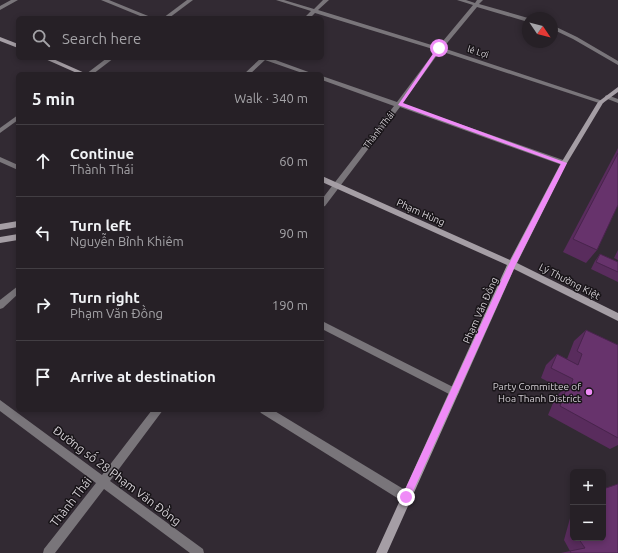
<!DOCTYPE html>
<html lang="en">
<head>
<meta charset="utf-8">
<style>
  :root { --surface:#262026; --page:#322d32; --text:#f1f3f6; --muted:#a4a3a7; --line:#423e43 }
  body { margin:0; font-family:Ubuntu,sans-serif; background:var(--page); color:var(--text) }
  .controls { position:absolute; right:12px; bottom:12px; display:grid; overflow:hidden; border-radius:6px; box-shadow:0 2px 6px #0003 }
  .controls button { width:36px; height:36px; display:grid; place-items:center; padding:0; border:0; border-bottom:1px solid var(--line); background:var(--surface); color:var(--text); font:20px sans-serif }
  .compass { position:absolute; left:522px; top:12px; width:36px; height:36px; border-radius:50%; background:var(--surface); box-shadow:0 2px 6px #0003; rotate:125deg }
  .stop { position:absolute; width:12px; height:12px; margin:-9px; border:3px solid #ef8bf7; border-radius:50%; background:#fff }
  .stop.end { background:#ef8bf7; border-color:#fff; box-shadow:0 1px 4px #0008 }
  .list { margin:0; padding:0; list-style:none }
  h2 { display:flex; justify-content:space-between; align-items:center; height:52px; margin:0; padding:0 16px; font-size:17px }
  h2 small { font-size:13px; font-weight:400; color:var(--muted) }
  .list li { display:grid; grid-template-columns:26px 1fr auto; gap:12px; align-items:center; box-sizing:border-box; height:72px; padding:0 16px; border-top:1px solid var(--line) }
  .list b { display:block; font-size:15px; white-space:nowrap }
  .list p { margin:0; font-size:13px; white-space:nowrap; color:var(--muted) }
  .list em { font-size:13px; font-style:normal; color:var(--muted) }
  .icon { flex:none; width:22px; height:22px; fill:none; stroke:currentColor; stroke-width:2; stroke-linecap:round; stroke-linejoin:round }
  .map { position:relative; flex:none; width:618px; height:553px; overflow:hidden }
  .search { position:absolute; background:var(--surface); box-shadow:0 2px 6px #0003; left:16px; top:16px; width:308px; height:44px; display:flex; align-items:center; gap:10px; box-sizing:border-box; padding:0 14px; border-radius:6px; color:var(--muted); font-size:15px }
  .panel { position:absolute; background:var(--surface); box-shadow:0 2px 6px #0003; left:16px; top:72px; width:308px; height:340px; border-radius:6px }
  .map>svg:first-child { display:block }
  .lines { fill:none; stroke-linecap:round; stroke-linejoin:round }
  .street { fill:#79757a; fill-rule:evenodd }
  .secondary { fill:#a59ea5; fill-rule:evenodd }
  .wall { fill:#592c5d }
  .building { fill:#67336c; stroke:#48244c }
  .route { fill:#ef8bf7 }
  .poi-dot { fill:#ef8bf7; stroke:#181418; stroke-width:1.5 }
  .labels { text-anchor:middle; stroke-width:3; stroke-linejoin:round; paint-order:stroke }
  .far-street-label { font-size:9px; fill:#d5d0d6; stroke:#181418 }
  .street-label { font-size:10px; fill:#d5d0d6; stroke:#181418 }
  .poi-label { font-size:10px; fill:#d5d0d6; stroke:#181418; text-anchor:end }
  .near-street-label { font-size:12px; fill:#d5d0d6; stroke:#181418 }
</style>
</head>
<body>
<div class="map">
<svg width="618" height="553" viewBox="0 0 618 553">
  <rect width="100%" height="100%" fill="#322a33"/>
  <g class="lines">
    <!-- street -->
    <g class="street">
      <polygon points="11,0 18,0 0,10 0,6"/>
      <polygon points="101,0 109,0 153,18 145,18"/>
      <polygon points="187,0 193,0 169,18 163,18"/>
      <polygon points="276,0 284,0 314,9 323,0 329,0 318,10 438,47 473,5 457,0 466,0 475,3 477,0 483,0 479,4 528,18 528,22 477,7 443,48 603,101 604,102 603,103 599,103 440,51 402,104 566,161 566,165 562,165 400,107 325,206 322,207 322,199 394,106 322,80 322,76 397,102 436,50 315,13 310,18 304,18 311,11"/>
      <polygon points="552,25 577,37 618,61 618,65 573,39 552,29"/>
      <polygon points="107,58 114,58 93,74 86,74"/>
      <polygon points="261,58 270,58 314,74 305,74 265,60 250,74 244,74"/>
      <polygon points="607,95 618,99 618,103 605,98 605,96"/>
      <polygon points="18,115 18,120 0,133 0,128"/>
      <polygon points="0,157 18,165 18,170 0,162"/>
      <polygon points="18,286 18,294 3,308 0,309 0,300"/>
      <polygon points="322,321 457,389 459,392 457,395 454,396 451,395 322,329"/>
      <polygon points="0,400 102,475 152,410 163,410 110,481 203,549 204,553 190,553 104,489 55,553 43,553 44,549 96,483 0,411"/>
      <polygon points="259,410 273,410 410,493 411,497 410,501 406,502 402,501 261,413"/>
    </g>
    <!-- secondary -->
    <g class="secondary">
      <polygon points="0,37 18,44 18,48 0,41"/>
      <polygon points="43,58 51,58 87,74 79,74"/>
      <polygon points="618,87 618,92 603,103 567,163 517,263 618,313 618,321 514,269 387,553 376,553 507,265 322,182 322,176 510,260 561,163 598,102"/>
      <polygon points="18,221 18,227 0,230 0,224"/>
      <polygon points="18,234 18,240 0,243 0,237"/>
    </g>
  </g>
  <!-- wall -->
  <g class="wall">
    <polygon points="618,148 618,205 597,250 586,263 563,252"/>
    <polygon points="618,250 618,260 614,258"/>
    <polygon points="600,254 618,262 618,282 591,269 595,261"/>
    <polygon points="586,330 618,345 618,445 610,449 548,415 556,396 560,393 562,389 541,378 546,365 557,354 567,359 574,341"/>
    <polygon points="572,511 573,511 573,538 603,538 618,553 561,553 570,551 564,540"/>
  </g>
  <!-- building -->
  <g class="building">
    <polygon points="618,153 618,205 597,250 573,239"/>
    <polygon points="600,254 618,262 618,272 596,262"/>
    <polygon points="586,330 618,345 618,438 560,406 567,387 570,388 573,379 551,368 557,354 578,365 582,354 577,351"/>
    <polygon points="618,484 618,553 571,553 570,551 585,548 578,538 603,538 603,489"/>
  </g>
  <!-- route -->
  <polygon class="route" points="437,48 441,48 403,103 567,163 516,264 409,500 406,501 403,500 403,494 509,264 561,164 398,105"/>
  <!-- markers -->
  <circle class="poi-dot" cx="589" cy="392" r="4"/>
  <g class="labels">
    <!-- far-street labels -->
    <g class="far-street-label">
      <text transform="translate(478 52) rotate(18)" y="3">lê Lợi</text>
      <text transform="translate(379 130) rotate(-52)" y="3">Thành Thái</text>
    </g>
    <!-- street labels -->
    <g class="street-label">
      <text transform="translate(421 212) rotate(24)" y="4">Phạm Hùng</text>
      <text transform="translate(570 281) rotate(27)" y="4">Lý Thường Kiệt</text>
      <text transform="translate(480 310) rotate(-66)" y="4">Phạm Văn Đồng</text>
    </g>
    <!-- poi labels -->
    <g class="poi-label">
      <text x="581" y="390">Party Committee of<tspan x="581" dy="12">Hoa Thanh District</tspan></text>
    </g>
    <!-- near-street labels -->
    <g class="near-street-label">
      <text transform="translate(117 476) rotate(37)" y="4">Đường số 28 Phạm Văn Đồng</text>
      <text transform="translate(71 502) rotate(-52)" y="4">Thành Thái</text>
    </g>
  </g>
</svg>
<div class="controls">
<button>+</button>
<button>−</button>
</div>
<svg class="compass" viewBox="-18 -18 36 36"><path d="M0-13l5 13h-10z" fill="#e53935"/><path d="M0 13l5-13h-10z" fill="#a4a3a7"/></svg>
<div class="stop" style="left:439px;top:48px"></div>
<div class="stop end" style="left:406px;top:497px"></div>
<div class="search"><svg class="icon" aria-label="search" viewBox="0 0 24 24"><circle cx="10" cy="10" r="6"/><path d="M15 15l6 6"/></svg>Search here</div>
<section class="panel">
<h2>5 min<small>Walk · 340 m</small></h2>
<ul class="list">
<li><svg class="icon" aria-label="ahead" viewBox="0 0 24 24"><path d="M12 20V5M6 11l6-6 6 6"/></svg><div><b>Continue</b><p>Thành Thái</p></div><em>60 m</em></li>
<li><svg class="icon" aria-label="left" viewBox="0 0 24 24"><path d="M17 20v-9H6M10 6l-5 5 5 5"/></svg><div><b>Turn left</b><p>Nguyễn Bỉnh Khiêm</p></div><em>90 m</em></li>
<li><svg class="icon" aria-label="right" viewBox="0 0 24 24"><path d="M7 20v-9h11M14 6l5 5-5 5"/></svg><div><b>Turn right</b><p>Phạm Văn Đồng</p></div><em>190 m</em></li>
<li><svg class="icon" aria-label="arrive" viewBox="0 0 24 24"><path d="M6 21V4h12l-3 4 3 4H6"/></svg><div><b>Arrive at destination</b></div></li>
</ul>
</section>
</div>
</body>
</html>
